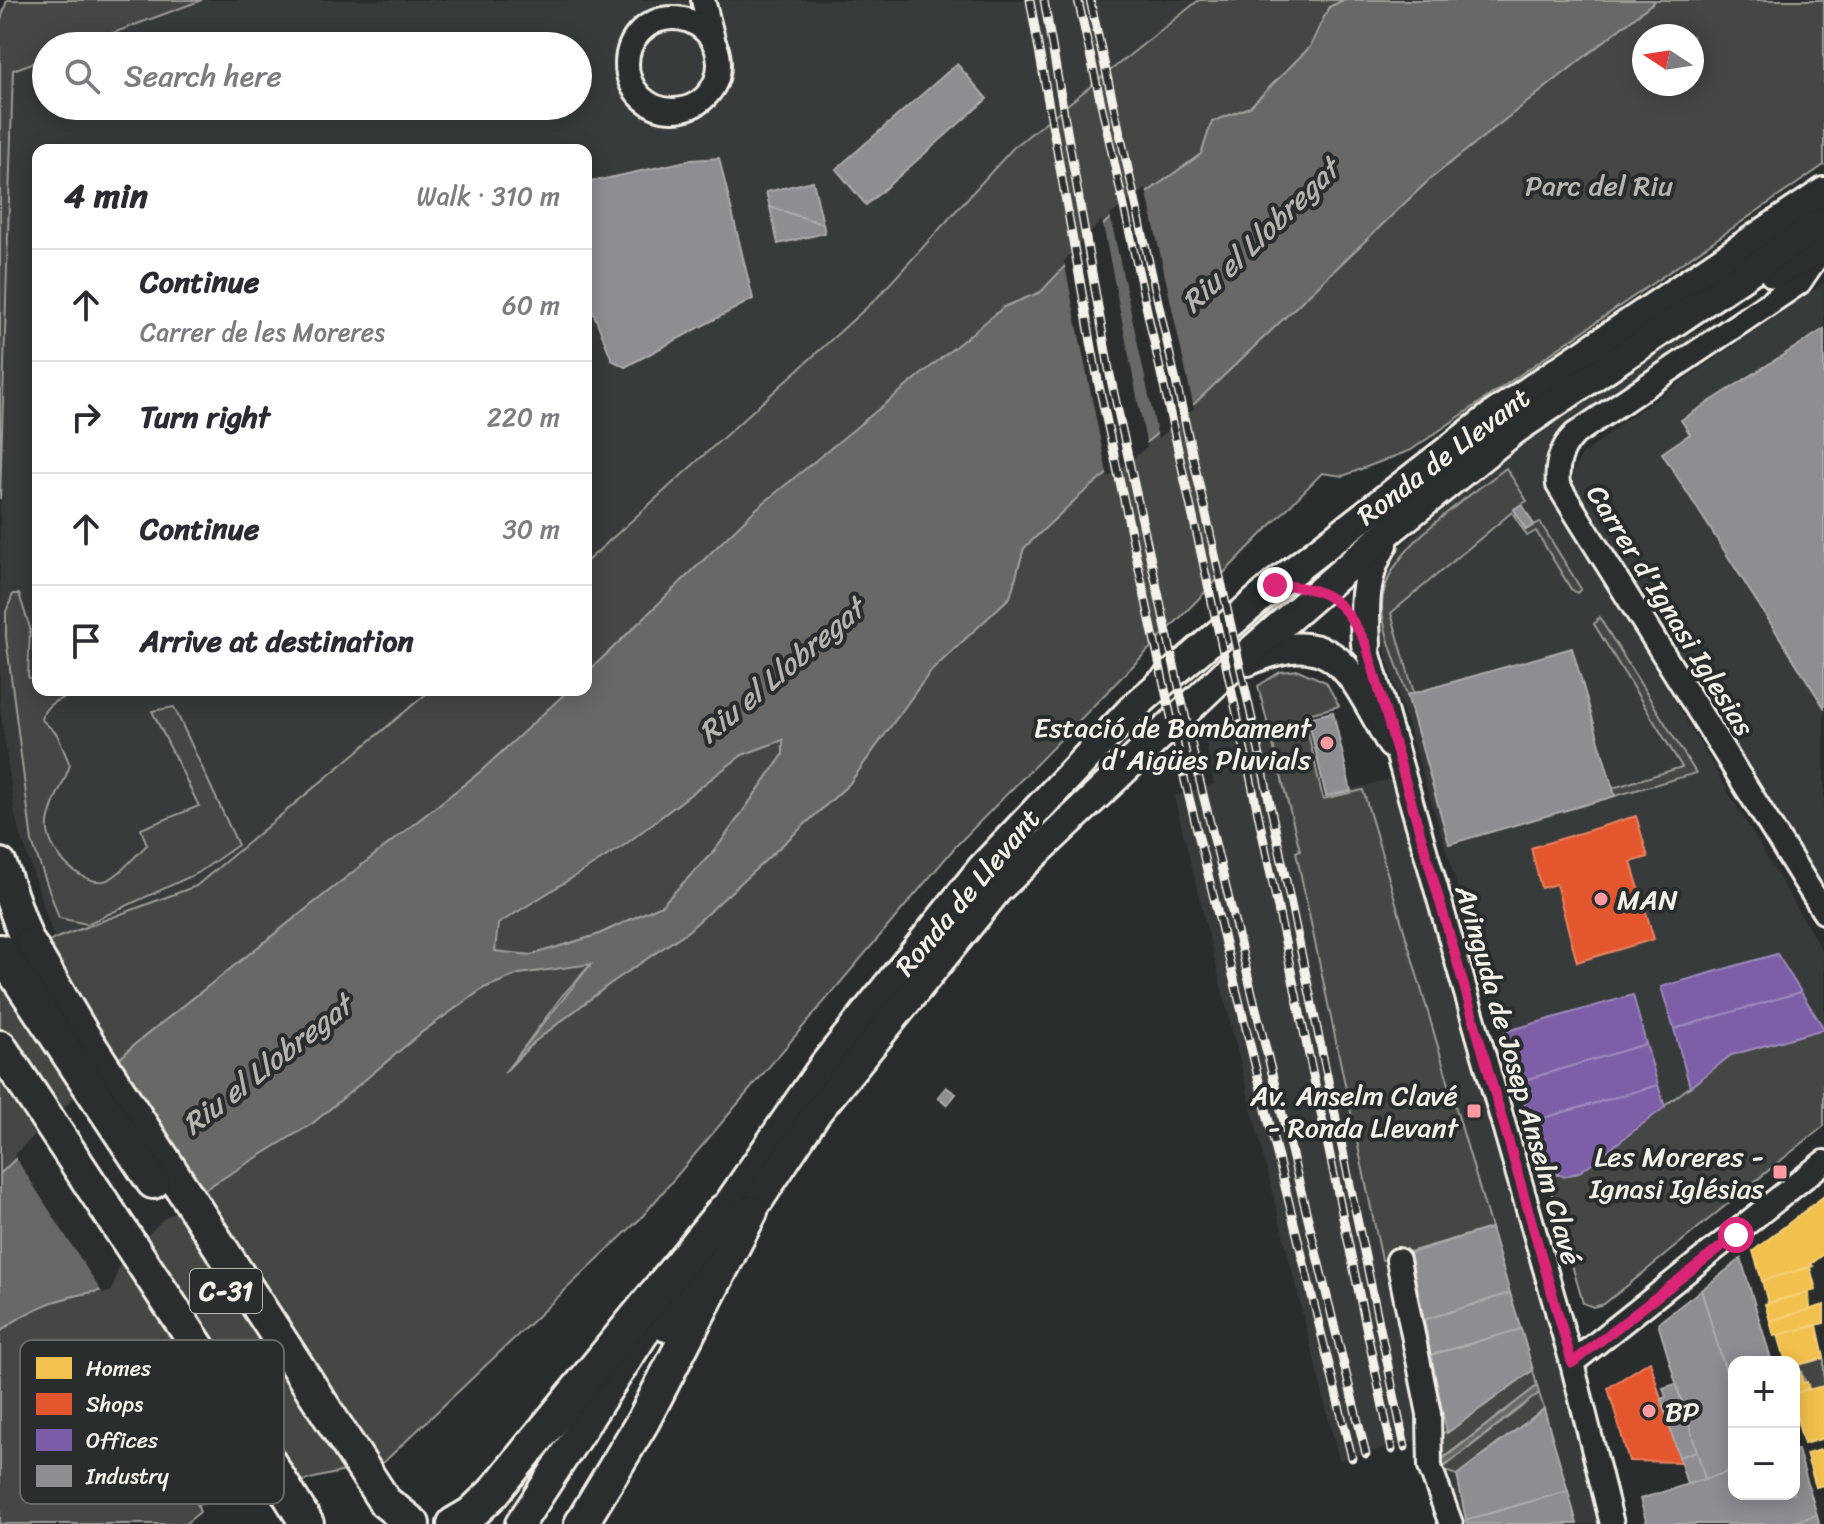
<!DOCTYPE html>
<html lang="en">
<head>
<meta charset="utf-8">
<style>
  :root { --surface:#fff; --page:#f2f2f3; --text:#2b2b33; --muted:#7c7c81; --line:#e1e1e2 }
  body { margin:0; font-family:Sriracha,sans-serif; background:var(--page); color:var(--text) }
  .controls { position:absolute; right:24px; bottom:24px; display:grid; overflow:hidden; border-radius:16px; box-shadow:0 4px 20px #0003 }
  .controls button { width:72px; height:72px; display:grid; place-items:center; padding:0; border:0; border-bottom:2px solid var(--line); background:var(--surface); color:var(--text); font:40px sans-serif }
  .compass { position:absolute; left:1632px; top:24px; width:72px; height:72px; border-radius:50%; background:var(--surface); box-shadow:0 4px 20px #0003; rotate:282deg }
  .stop { position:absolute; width:24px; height:24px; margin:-18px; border:6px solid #db2777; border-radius:50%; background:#fff }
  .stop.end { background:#db2777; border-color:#fff; box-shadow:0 2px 8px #0008 }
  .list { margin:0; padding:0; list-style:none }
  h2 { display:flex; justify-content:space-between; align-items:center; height:104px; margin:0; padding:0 32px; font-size:34px }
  h2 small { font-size:26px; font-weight:400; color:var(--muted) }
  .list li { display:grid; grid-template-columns:52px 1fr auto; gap:24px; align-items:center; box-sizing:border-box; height:112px; padding:0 32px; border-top:2px solid var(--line) }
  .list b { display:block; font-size:30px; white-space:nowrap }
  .list p { margin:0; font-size:26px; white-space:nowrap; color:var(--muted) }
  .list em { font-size:26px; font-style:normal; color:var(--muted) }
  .icon { flex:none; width:44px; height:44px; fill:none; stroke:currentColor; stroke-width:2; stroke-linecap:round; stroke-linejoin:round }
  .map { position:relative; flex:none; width:1824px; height:1524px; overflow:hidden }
  .search { position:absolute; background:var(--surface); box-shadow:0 4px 20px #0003; left:32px; top:32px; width:560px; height:88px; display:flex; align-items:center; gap:20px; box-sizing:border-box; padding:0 28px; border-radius:44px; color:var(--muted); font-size:30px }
  .panel { position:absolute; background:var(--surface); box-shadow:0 4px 20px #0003; left:32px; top:144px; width:560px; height:552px; border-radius:16px }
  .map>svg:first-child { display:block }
  .built { fill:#373a3a }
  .green { fill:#444645; stroke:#9c9c96; stroke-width:2; fill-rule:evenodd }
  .water { fill:#676866; stroke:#9f9f9a; stroke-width:2; fill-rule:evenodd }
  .pier { fill:#2a2d2e }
  .homes { fill:#f2c14e; stroke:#f3cf7c; stroke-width:2 }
  .shops { fill:#e4572e; stroke:#e98566; stroke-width:2 }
  .offices { fill:#7b5ea7; stroke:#9f8aba; stroke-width:2 }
  .industry { fill:#8d8d92; stroke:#acabac; stroke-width:2 }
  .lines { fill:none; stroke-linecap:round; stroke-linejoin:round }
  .minor-casing { stroke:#f4f1e8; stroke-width:28 }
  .major-casing { stroke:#f4f1e8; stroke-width:34 }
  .highway-casing { stroke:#f4f1e8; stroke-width:38 }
  .minor { stroke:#2a2d2e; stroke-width:22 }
  .major { stroke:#2a2d2e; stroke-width:28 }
  .highway { stroke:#2a2d2e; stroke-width:32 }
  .rail-casing { stroke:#f4f1e8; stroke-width:9 }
  .rail { stroke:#2a2d2e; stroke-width:6; stroke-dasharray:18; stroke-linecap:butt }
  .route { stroke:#db2777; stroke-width:10 }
  .poi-dot { fill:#ff9aa2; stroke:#2a2d2e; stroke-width:3 }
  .labels { text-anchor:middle; stroke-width:8; stroke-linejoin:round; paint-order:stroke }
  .shield { fill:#2a2d2e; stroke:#b7b6b0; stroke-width:2 }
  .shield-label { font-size:26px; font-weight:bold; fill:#f4f1e8 }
  .park-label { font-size:28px; fill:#b6b5af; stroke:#2a2d2e }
  .street-label { font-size:28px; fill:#f4f1e8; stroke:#2a2d2e }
  .poi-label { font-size:28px; fill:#f4f1e8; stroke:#2a2d2e; text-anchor:end }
  .water-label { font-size:30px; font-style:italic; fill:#b5b3ae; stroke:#2a2d2e }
  .key { fill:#2a2d2e; stroke:#676866; stroke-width:2 }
  .key-label { font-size:22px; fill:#f4f1e8 }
</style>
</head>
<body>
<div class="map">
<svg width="1824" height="1524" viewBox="0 0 1824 1524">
  <rect width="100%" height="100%" fill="#2a2d2e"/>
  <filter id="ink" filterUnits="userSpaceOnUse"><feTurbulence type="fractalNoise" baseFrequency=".0125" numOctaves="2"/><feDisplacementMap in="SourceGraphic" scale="16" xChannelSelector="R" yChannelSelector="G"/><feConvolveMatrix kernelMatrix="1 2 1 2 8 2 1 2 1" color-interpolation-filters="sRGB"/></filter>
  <g filter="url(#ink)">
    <!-- built -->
    <g class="built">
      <polygon points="202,0 1199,0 1013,148 876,299 586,562 586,150 38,150 38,690 431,690 196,886 54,939 15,816 0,707 0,499 13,70 46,58 46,106 578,106 578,46 78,46"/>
      <polygon points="1824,283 1824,891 1573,482 1574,468 1582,456 1624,421"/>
      <polygon points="1706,326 1719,327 1564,433 1549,488 1824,954 1824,1028 1731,1055 1579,1173 1560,1176 1543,1164 1388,662 1374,598 1379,575 1393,553 1508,454 1551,421 1653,353"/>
      <polygon points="1218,719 1225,746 1269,735 1290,806 1390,779 1604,1524 1436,1524 1417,1440 1339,1460 1174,796 1214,784 1204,732"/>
    </g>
    <!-- green -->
    <g class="green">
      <polygon points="7,0 202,0 78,46 46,46 46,58 13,70 0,499 0,23"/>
      <polygon points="1199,0 1344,0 1329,7 1310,47 1250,107 1212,122 1201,154 1106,222 1041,292 1004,307 757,509 586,674 586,562 876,299 1013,148"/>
      <path d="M1656,0h168v165l-413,285 -68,26 -21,-3 -366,373 -315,372 -257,244 -187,43 3,7 -15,12h-185v-192c33,-28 67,-36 109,-43l7,-25 45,-48 152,-93 109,-91 62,-44 35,-14 73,-11 -30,33 -52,70 24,-24 77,-59 77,-52 161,-147 81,-112 80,-75 14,-49 54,-51 117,-94 235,-224zM1644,36h48v48h-48z"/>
      <path d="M1506,468l21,33 -13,8 11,20 15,-7 41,67 -4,4 -6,-4 -35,-58 -9,5 -15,-24 -121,101 23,80 -7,2c-7,-24 -25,-64 -25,-89 0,-55 84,-107 124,-138z"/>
      <path d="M13,594h6l11,34 -2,49 10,5v8h47c-19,9 -36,7 -44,29l16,15 13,31c-6,19 -20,39 -22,59 -3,25 30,60 56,57 14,-3 31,-26 43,-36l-6,-16 58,-23 -47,-95 22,-4 64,138 -40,28 -111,51 -28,-6 -27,-76 -26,-205v-25z"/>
      <polygon points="1599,617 1696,773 1615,796 1613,788 1682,767 1594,624"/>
      <polygon points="1298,670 1326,682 1339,706 1304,715 1323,799 1363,790 1491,1228 1382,1260 1296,852 1300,850 1258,686 1280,672"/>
      <polygon points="431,690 569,690 480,772 135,1044 0,1174 0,980 54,939 196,886"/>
      <polygon points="783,739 783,755 716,849 662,905 597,935 531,955 495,952 497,924 623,846 742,755"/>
      <path d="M1824,1028v98c-74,58 -146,120 -220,178l-11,3 -10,-4 -40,-139 14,11 19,-1 155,-119z"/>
      <polygon points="1824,1358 1824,1386 1809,1390 1798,1365"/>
      <polygon points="1533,1370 1537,1386 1438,1462 1443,1468 1539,1393 1544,1409 1457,1475 1438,1469 1438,1437"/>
    </g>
    <!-- water -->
    <g class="water">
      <path d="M1344,0h312l-226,179 -235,224 -117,94 -54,51 -14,49 -80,75 -81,112 -161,147 -77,52 -77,59 -30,31 87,-109 -72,10 -35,14 -62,44 -109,91 -152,93 -45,48 -7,25c-42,7 -76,15 -109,43v-158l135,-130 345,-272 89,-82h17v-16l170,-165 248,-202 37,-15 65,-70 95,-68 11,-32 38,-15 60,-60 19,-40zM783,740v15l-67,94 -54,56 -65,30 -66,20 -36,-4 3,-27 125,-78 119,-91z"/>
      <polygon points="1537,1386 1539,1393 1442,1468 1438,1463"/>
    </g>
    <!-- pier -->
    <g class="pier">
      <polygon points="1146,189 1194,409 1158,438 1110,215"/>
      <polygon points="1102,220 1147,447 1108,478 1064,261"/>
      <polygon points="114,1059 202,1196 163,1219 119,1266 112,1291 103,1294 14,1155"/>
    </g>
    <!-- homes -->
    <g class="homes">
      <polygon points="1824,1196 1824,1254 1811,1264 1813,1266 1762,1281 1753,1251"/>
      <polygon points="1810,1267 1816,1290 1768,1303 1762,1281"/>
      <polygon points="1809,1292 1810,1309 1770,1321 1765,1304"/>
      <polygon points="1824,1305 1824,1323 1774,1336 1770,1321"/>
      <polygon points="1817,1325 1824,1358 1794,1366 1794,1362 1786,1362 1778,1335"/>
      <polygon points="1798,1365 1803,1383 1807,1382 1809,1389 1794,1393 1794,1366"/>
      <polygon points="1824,1386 1824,1438 1804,1444 1794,1409 1794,1393"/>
      <polygon points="1824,1449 1824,1485 1816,1487 1806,1454"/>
    </g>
    <!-- shops -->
    <g class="shops">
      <polygon points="1636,816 1648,857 1631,862 1654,939 1577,962 1556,884 1541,888 1531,848"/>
      <polygon points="1650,1361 1661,1399 1681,1462 1629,1461 1608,1388"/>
    </g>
    <!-- offices -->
    <g class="offices">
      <polygon points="1777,954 1801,992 1674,1029 1661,987"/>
      <polygon points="1801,992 1824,1029 1731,1055 1690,1087 1674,1029"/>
      <polygon points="1633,995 1646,1044 1518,1082 1504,1032"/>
      <polygon points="1646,1044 1658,1085 1530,1122 1518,1082"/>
      <polygon points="1658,1085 1665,1107 1581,1171 1564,1177 1546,1167 1530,1122"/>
    </g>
    <!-- industry -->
    <g class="industry">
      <polygon points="957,64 987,99 866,205 836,169"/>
      <polygon points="719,158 753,299 625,367 612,360 586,294 586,183 691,160"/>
      <polygon points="813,181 823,224 770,207 766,192"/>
      <polygon points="770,207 823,224 825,233 778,244"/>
      <polygon points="1824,329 1824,707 1662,453 1690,434 1681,420"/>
      <polygon points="1522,504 1534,525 1526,530 1514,509"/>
      <polygon points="1572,648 1615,796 1449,844 1407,695"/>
      <polygon points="1333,712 1351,791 1326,796 1308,718"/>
      <polygon points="946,1087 956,1094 947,1105 938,1097"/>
      <polygon points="1491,1228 1510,1293 1424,1320 1410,1253"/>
      <polygon points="1741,1259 1772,1362 1734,1362 1734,1399 1701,1290"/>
      <polygon points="1701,1290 1734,1399 1734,1470 1705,1479 1658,1323"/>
      <polygon points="1510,1293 1521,1329 1431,1355 1424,1320"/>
      <polygon points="1521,1329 1533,1370 1447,1433 1431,1355"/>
      <polygon points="1676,1384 1697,1451 1679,1457 1661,1399 1666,1397 1663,1388"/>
      <polygon points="1544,1409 1568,1491 1466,1520 1457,1475"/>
      <polygon points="1798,1450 1817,1515 1787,1524 1647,1524 1640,1499 1734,1470 1734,1494 1794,1494 1794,1451"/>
      <polygon points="1697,1451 1705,1479 1687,1484 1679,1457"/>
      <polygon points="1568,1491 1577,1524 1467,1524 1466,1520"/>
      <polygon points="1817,1515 1819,1524 1787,1524"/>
    </g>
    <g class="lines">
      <!-- minor casing -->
      <g class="minor-casing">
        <g id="minor">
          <polyline points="703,0 713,39"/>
          <circle cx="673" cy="64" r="46"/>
          <path d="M1822,249l-23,34 -224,151c-15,15 -19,31 -17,51l266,427"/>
          <polyline points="1366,644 1572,1363 1612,1524"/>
          <polyline points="1398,1260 1429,1414 1430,1467 1451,1524"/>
          <polyline points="1572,1363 1824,1162"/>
        </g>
      </g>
      <!-- major casing -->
      <g class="major-casing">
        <g id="major">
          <polyline points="1774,273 1818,251"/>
          <path d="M1366,644c-2,-37 -3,-68 17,-100"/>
          <path d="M1248,661c90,-40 104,15 144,83"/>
          <polyline points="712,1228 824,1065 982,868 1135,706 1275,585 1495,414 1824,192"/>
          <polyline points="666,1327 751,1212 817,1112 998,889 1229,670 1395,526 1513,431 1824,221"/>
          <polyline points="520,1524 668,1297"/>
        </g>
      </g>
      <!-- highway casing -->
      <g class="highway-casing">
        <g id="highway">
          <polyline points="0,865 35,964"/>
          <polyline points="30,945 81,1032 385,1502 413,1524"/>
          <polyline points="0,951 153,1182"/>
          <polyline points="0,1047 198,1347 307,1524"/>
          <polyline points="454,1524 471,1514 493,1493 723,1211"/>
          <polyline points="581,1524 643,1421 751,1212"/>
        </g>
      </g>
      <!-- minor -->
      <use href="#minor" class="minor"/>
      <!-- major -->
      <use href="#major" class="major"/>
      <!-- highway -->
      <use href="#highway" class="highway"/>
      <!-- rail casing -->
      <g class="rail-casing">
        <g id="rail">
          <polyline points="1030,0 1098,381 1185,781 1352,1458"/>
          <polyline points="1044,0 1110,375 1199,778 1366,1454"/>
          <polyline points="1078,0 1241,733 1392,1450"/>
          <polyline points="1090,0 1254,728 1405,1447"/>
        </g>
      </g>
      <!-- rail -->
      <use href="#rail" class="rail"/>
    </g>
  </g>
  <g class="lines" filter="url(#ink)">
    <!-- route -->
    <path class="route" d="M1275,585c51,2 67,13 91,59l206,719 164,-128"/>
  </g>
  <!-- markers -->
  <g class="poi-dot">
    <circle cx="1327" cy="743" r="8"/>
    <circle cx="1601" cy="899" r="8"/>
    <rect x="1466" y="1103" width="16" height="16" rx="4"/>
    <rect x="1772" y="1164" width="16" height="16" rx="4"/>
    <circle cx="1649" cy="1411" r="8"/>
  </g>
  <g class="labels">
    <!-- shield labels -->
    <rect class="shield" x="190" y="1269" width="72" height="44" rx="6"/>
    <g class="shield-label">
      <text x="226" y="1300">C-31</text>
    </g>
    <!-- park labels -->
    <g class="park-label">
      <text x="1599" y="195">Parc del Riu</text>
    </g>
    <!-- street labels -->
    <g class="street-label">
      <text transform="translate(1443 456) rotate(-37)" y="10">Ronda de Llevant</text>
      <text transform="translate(1671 610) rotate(58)" y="10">Carrer d'Ignasi Iglesias</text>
      <text transform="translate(967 892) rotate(-50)" y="10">Ronda de Llevant</text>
      <text transform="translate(1519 1075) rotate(74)" y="10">Avinguda de Josep Anselm Clavé</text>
    </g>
    <!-- poi labels -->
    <g class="poi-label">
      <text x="1311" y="737">Estació de Bombament<tspan x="1311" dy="32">d'Aigües Pluvials</tspan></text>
      <text x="1617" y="909" text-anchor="start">MAN</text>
      <text x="1458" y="1105">Av. Anselm Clavé<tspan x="1458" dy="32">- Ronda Llevant</tspan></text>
      <text x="1764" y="1166">Les Moreres -<tspan x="1764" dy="32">Ignasi Iglésias</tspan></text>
      <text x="1665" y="1421" text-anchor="start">BP</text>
    </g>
    <!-- water labels -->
    <g class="water-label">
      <text transform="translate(1260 236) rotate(-44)" y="10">Riu el Llobregat</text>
      <text transform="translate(781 671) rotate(-40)" y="10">Riu el Llobregat</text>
      <text transform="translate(267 1065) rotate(-38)" y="10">Riu el Llobregat</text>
    </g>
  </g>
  <!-- legend -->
  <rect x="20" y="1340" width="264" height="164" rx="12" class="key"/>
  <rect x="36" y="1357" width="36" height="22" fill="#f2c14e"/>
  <rect x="36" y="1393" width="36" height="22" fill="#e4572e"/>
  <rect x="36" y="1429" width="36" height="22" fill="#7b5ea7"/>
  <rect x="36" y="1465" width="36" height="22" fill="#8d8d92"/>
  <g class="key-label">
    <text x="86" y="1376">Homes</text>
    <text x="86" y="1412">Shops</text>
    <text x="86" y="1448">Offices</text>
    <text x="86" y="1484">Industry</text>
  </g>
</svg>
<div class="controls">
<button>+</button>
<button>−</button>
</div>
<svg class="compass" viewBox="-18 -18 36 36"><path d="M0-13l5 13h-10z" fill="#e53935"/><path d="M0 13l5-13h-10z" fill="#7c7c81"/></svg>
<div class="stop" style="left:1736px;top:1235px"></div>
<div class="stop end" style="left:1275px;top:585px"></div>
<div class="search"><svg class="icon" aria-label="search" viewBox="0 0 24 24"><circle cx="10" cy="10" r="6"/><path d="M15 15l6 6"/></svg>Search here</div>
<section class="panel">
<h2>4 min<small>Walk · 310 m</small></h2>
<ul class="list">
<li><svg class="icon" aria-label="ahead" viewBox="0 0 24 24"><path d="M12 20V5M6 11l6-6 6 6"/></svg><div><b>Continue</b><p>Carrer de les Moreres</p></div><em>60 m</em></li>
<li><svg class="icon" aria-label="right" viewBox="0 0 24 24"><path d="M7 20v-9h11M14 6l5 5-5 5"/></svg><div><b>Turn right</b></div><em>220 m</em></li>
<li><svg class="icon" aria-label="ahead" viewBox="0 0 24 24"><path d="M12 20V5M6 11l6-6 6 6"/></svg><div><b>Continue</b></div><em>30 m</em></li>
<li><svg class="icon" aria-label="arrive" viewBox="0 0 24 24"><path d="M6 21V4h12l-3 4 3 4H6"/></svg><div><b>Arrive at destination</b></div></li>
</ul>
</section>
</div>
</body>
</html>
